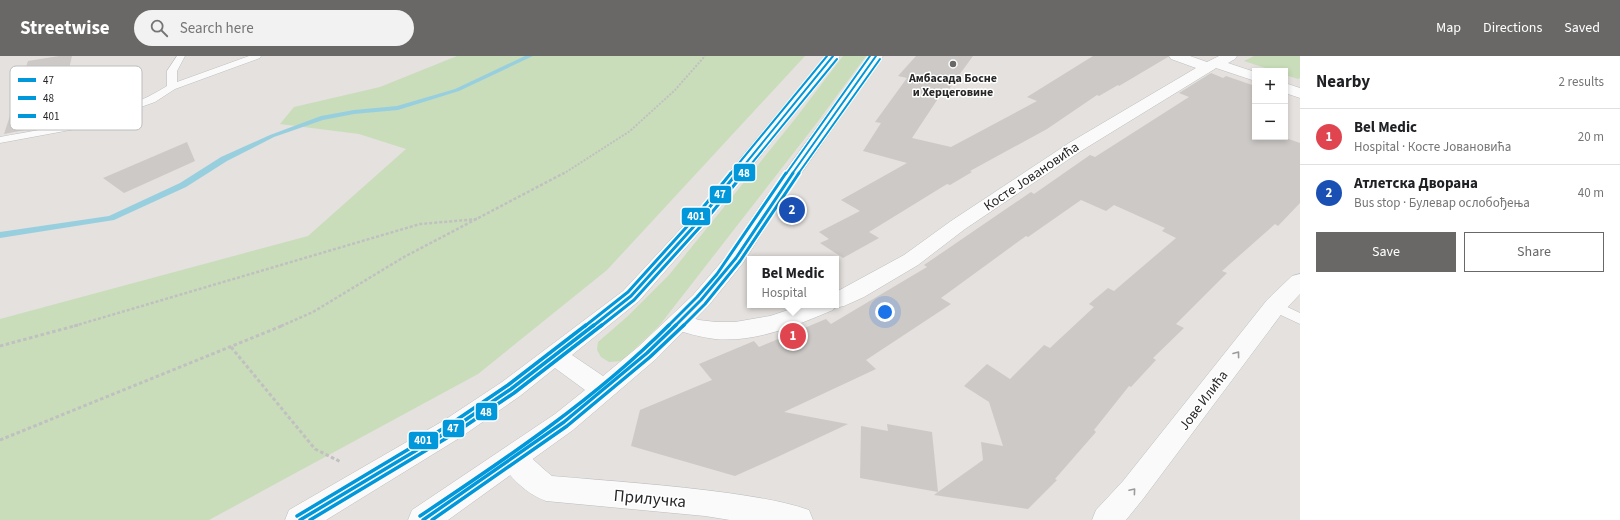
<!DOCTYPE html>
<html lang="en">
<head>
<meta charset="utf-8">
<style>
  :root { --surface:#fff; --page:#f2f2f2; --text:#202124; --muted:#757577; --line:#e0e0e0; --accent:#696867 }
  body { margin:0; font-family:"Source Sans 3",sans-serif; background:var(--page); color:var(--text) }
  .controls { position:absolute; right:12px; top:12px; display:grid; overflow:hidden; border-radius:0px; box-shadow:0 2px 6px #0003 }
  .controls button { width:36px; height:36px; display:grid; place-items:center; padding:0; border:0; border-bottom:1px solid var(--line); background:var(--surface); color:var(--text); font:20px sans-serif }
  .you { position:absolute; left:885px; top:256px; width:14px; height:14px; margin:-10px; border:3px solid #fff; border-radius:50%; background:#1a73e8; box-shadow:0 0 0 6px #1a73e833 }
  .badge { display:grid; place-items:center; width:26px; height:26px; border-radius:50%; background:var(--accent); color:#fff; font-size:13px; font-weight:700 }
  .pin { position:absolute; translate:-50% -50%; border:2px solid #fff; box-shadow:0 1px 4px #0006 }
  .popup { position:absolute; left:747px; top:200px; width:92px; height:52px; box-sizing:border-box; display:grid; place-content:center; border-radius:0px; background:var(--surface); filter:drop-shadow(0 1px 3px #0005); font-size:13px; white-space:nowrap; color:var(--muted) }
  .popup b { font-size:15px; color:var(--text) }
  .popup::after { content:''; position:absolute; left:50%; top:100%; margin-left:-8px; border:8px solid transparent; border-top-color:var(--surface) }
  .list { margin:0; padding:0; list-style:none }
  h2 { display:flex; justify-content:space-between; align-items:center; height:52px; margin:0; padding:0 16px; font-size:17px }
  h2 small { font-size:13px; font-weight:400; color:var(--muted) }
  .list li { display:grid; grid-template-columns:26px 1fr auto; gap:12px; align-items:center; box-sizing:border-box; height:56px; padding:0 16px; border-top:1px solid var(--line) }
  .list b { display:block; font-size:15px; white-space:nowrap }
  .list p { margin:0; font-size:13px; white-space:nowrap; color:var(--muted) }
  .list em { font-size:13px; font-style:normal; color:var(--muted) }
  .actions { display:flex; gap:8px; padding:12px 16px }
  .actions a { flex:1; padding:9px 0; border:1px solid var(--accent); border-radius:0px; text-align:center; font-size:14px; color:var(--accent) }
  .actions .main { background:var(--accent); color:#fff }
  .icon { flex:none; width:22px; height:22px; fill:none; stroke:currentColor; stroke-width:2; stroke-linecap:round; stroke-linejoin:round }
  .map { position:relative; flex:none; width:1300px; height:464px; overflow:hidden }
  header { display:flex; align-items:center; gap:24px; box-sizing:border-box; height:56px; padding:0 20px; background:var(--accent); color:#fff }
  header strong { font-size:19px }
  nav { display:flex; gap:22px; margin-inline-start:auto; font-size:14px }
  .search { width:280px; height:36px; background:var(--page); display:flex; align-items:center; gap:10px; box-sizing:border-box; padding:0 14px; border-radius:22px; color:var(--muted); font-size:15px }
  main { display:flex }
  aside { flex:1; background:var(--surface) }
  .map>svg:first-child { display:block }
  .green { fill:#c9ddba }
  .lines { fill:none; stroke-linecap:round; stroke-linejoin:round }
  .stream { fill:#98cfdf; fill-rule:evenodd }
  .building { fill:#ccc9c7 }
  .lane-casing { stroke:#bebdbe; stroke-width:1 }
  .street-casing { stroke:#bebdbe; stroke-width:1 }
  .secondary-casing { stroke:#bebdbe; stroke-width:1 }
  .path-far2 { stroke:#c1c0c0; stroke-width:2; stroke-dasharray:2 1.5; stroke-linecap:butt }
  .path-far1 { stroke:#c1c0c0; stroke-width:2.5; stroke-dasharray:3 2; stroke-linecap:butt }
  .path { stroke:#c1c0c0; stroke-width:3; stroke-dasharray:3.5 2.5; stroke-linecap:butt }
  .lane { fill:#fbfafa; fill-rule:evenodd }
  .street { fill:#fbfafa; fill-rule:evenodd }
  .secondary { fill:#fbfafa; fill-rule:evenodd }
  .bus-1-far2-casing { stroke:#fff; stroke-width:4 }
  .bus-1-far1-casing { stroke:#fff; stroke-width:6 }
  .bus-1-casing { stroke:#fff; stroke-width:6 }
  .bus-2-far2-casing { stroke:#fff; stroke-width:4 }
  .bus-2-far1-casing { stroke:#fff; stroke-width:6 }
  .bus-2-casing { stroke:#fff; stroke-width:6 }
  .bus-3-far2-casing { stroke:#fff; stroke-width:4 }
  .bus-3-far1-casing { stroke:#fff; stroke-width:6 }
  .bus-3-casing { stroke:#fff; stroke-width:6 }
  .bus-1-far2 { stroke:#0098da; stroke-width:2 }
  .bus-1-far1 { stroke:#0098da; stroke-width:3 }
  .bus-1 { stroke:#0098da; stroke-width:3.5 }
  .bus-2-far2 { stroke:#0098da; stroke-width:2 }
  .bus-2-far1 { stroke:#0098da; stroke-width:3 }
  .bus-2 { stroke:#0098da; stroke-width:3.5 }
  .bus-3-far2 { stroke:#0098da; stroke-width:2 }
  .bus-3-far1 { stroke:#0098da; stroke-width:3 }
  .bus-3 { stroke:#0098da; stroke-width:3.5 }
  .oneway { stroke:#9c9b9b }
  .poi-dot { fill:#696867; stroke:#fff; stroke-width:1.5 }
  .labels { text-anchor:middle; stroke-width:3; stroke-linejoin:round; paint-order:stroke }
  .far-poi-label { font-size:12px; font-weight:bold; fill:#272727; stroke:#fff }
  .street-label { font-size:14px; fill:#272727; stroke:#fff }
  .near-street-label { font-size:17px; fill:#272727; stroke:#fff }
  .key { fill:#fff; stroke:#bebebe; stroke-width:1 }
  .key-label { font-size:11px; fill:#272727 }
  .line-badge { stroke:#fff; stroke-width:1.5 }
  .badge-label { font-size:11px; text-anchor:middle; font-weight:bold; fill:#fff }
</style>
</head>
<body>
<header>
<strong>Streetwise</strong>
<div class="search"><svg class="icon" aria-label="search" viewBox="0 0 24 24"><circle cx="10" cy="10" r="6"/><path d="M15 15l6 6"/></svg>Search here</div>
<nav><a>Map</a><a>Directions</a><a>Saved</a></nav>
</header>
<main>
<div class="map">
<svg width="1300" height="464" viewBox="0 0 1300 464">
  <rect width="100%" height="100%" fill="#e4e1de"/>
  <!-- green -->
  <g class="green">
    <polygon points="457,0 805,0 607,214 478,318 209,464 0,464 0,263 308,180 406,93 359,78 280,68 294,51 380,31"/>
    <polygon points="843,0 866,0 816,68 659,270 622,305 609,306 601,301 597,294 598,286 628,260 669,219 795,63"/>
    <polygon points="1254,0 1300,0 1300,22 1298,23 1285,19 1285,15 1274,15 1244,5"/>
  </g>
  <g class="lines">
    <!-- stream -->
    <polygon class="stream" points="525,0 533,0 459,35 398,54 354,58 323,64 274,81 227,105 186,131 114,164 0,182 0,176 109,160 180,127 221,101 270,79 321,60 354,54 397,50 455,33"/>
  </g>
  <!-- building -->
  <g class="building">
    <polygon points="59,0 72,0 56,68 4,78 28,5"/>
    <polygon points="916,0 973,0 949,33 945,32 912,82 951,91 1037,45 1027,41 1093,0 1168,0 1168,1 1119,30 1118,29 1099,40 1097,39 1047,73 970,115 972,116 950,129 947,128 869,176 879,182 843,202 820,187 829,183 819,176 860,155 841,144 907,107 863,95 881,67 875,66 907,22 898,20"/>
    <polygon points="1211,17 1223,22 1226,20 1255,30 1255,81 1283,81 1300,87 1300,147 1278,170 1275,168 1222,215 1227,217 1176,268 1184,272 1153,302 1156,304 1131,331 1129,330 1094,374 1096,376 1055,423 1057,424 1028,453 934,439 938,436 860,422 861,370 888,375 887,368 932,376 938,436 983,404 981,386 1003,390 989,346 964,330 987,308 1010,323 1044,289 1050,292 1094,251 1089,248 1108,232 1114,235 1176,182 1162,175 1165,172 1114,149 1106,155 1081,144 1028,181 1026,180 941,242 951,248 866,304 876,313 784,356 848,368 773,403 735,420 631,390 640,354 712,324 699,308 754,285 759,291 826,263 831,268 927,211 924,209 1031,136 1034,138 1090,99 1095,101 1189,41 1179,37"/>
    <polygon points="187,86 195,105 124,137 103,122"/>
  </g>
  <g class="lines">
    <!-- lane casing -->
    <g class="lane-casing">
      <g id="lane">
        <path d="M177,0h8l-8,15v11l72,-26h12l-1,2 -85,31 -20,13 -74,26 -81,15v-6c56,-10 118,-20 167,-51v-15z"/>
        <polygon points="1275,245 1300,257 1300,268 1270,254 1268,250 1270,246"/>
      </g>
    </g>
    <!-- street casing -->
    <g class="street-casing">
      <g id="street">
        <path d="M1169,0h21l17,6 12,-6h18l-2,3 -7,4 27,9v9l-39,-13 -3,2 -132,81 -116,78 -47,36 -54,32 -20,9 -10,2 -1,2c-36,15 -78,33 -118,29 -15,-2 -30,-6 -44,-11l-4,-6 4,-6 8,-2 20,6 17,2h19l35,-6 33,-11h33v-13l68,-37 47,-34 118,-78 127,-75 -25,-9z"/>
        <polygon points="1285,27 1300,32 1300,42 1285,37"/>
        <polygon points="1300,218 1300,238 1283,256 1143,443 1126,464 1092,464 1096,454 1123,425 1267,244 1292,220"/>
        <path d="M513,390c15,6 26,20 39,30 59,5 118,9 176,17 27,4 55,8 81,17l4,10h-83l-25,-4 -159,-15c-19,-7 -38,-24 -47,-43l4,-8z"/>
      </g>
    </g>
    <!-- secondary casing -->
    <g class="secondary-casing">
      <polygon id="secondary" points="826,0 840,0 703,172 639,245 572,299 603,320 638,291 693,239 729,197 766,141 869,0 883,0 782,145 743,207 709,249 656,303 573,374 448,464 408,464 412,454 555,358 585,334 555,312 520,340 461,381 326,464 285,464 289,454 443,365 502,326 623,235 689,164"/>
    </g>
    <!-- path-far2 -->
    <polyline class="path-far2" points="563,118 630,75 675,34 705,0"/>
    <!-- path-far1 -->
    <g class="path-far1">
      <polyline points="74,270 420,168 478,163"/>
      <polyline points="281,270 313,256 404,201 564,117"/>
    </g>
    <!-- path -->
    <g class="path">
      <polyline points="0,290 78,269"/>
      <polyline points="231,291 315,393 341,406"/>
      <polyline points="0,384 284,269"/>
    </g>
    <!-- lane -->
    <use href="#lane" class="lane"/>
    <!-- street -->
    <use href="#street" class="street"/>
    <!-- secondary -->
    <use href="#secondary" class="secondary"/>
    <!-- bus-1-far2 casing -->
    <g class="bus-1-far2-casing">
      <g id="bus-1-far2">
        <polyline points="737,118 833,0"/>
        <polyline points="792,118 876,0"/>
      </g>
    </g>
    <!-- bus-1-far1 casing -->
    <g class="bus-1-far1-casing">
      <g id="bus-1-far1">
        <polyline points="593,270 631,240 696,168 737,117"/>
        <polyline points="675,270 701,244 736,202 793,117"/>
      </g>
    </g>
    <!-- bus-1 casing -->
    <g class="bus-1-casing">
      <g id="bus-1">
        <polyline points="300,464 452,373 511,333 594,269"/>
        <polyline points="423,464 564,366 647,297 676,269"/>
      </g>
    </g>
    <!-- bus-2-far2 casing -->
    <g class="bus-2-far2-casing">
      <g id="bus-2-far2">
        <polyline points="743,118 837,3"/>
        <polyline points="798,118 880,3"/>
      </g>
    </g>
    <!-- bus-2-far1 casing -->
    <g class="bus-2-far1-casing">
      <g id="bus-2-far1">
        <polyline points="601,270 634,244 700,171 744,117"/>
        <polyline points="683,270 705,248 740,205 799,117"/>
      </g>
    </g>
    <!-- bus-2 casing -->
    <g class="bus-2-casing">
      <g id="bus-2">
        <polyline points="310,464 455,377 514,337 602,269"/>
        <polyline points="432,464 567,370 650,301 684,269"/>
      </g>
    </g>
    <!-- bus-3-far2 casing -->
    <g class="bus-3-far2-casing">
      <g id="bus-3-far2">
        <polyline points="730,118 827,0"/>
        <polyline points="786,118 870,0"/>
      </g>
    </g>
    <!-- bus-3-far1 casing -->
    <g class="bus-3-far1-casing">
      <g id="bus-3-far1">
        <polyline points="585,270 628,236 692,165 731,117"/>
        <polyline points="668,270 697,241 717,218 786,117"/>
      </g>
    </g>
    <!-- bus-3 casing -->
    <g class="bus-3-casing">
      <g id="bus-3">
        <polyline points="297,460 449,369 508,329 586,269"/>
        <path d="M420,460c87,-58 175,-117 249,-191"/>
      </g>
    </g>
    <!-- bus-1-far2 -->
    <use href="#bus-1-far2" class="bus-1-far2"/>
    <!-- bus-1-far1 -->
    <use href="#bus-1-far1" class="bus-1-far1"/>
    <!-- bus-1 -->
    <use href="#bus-1" class="bus-1"/>
    <!-- bus-2-far2 -->
    <use href="#bus-2-far2" class="bus-2-far2"/>
    <!-- bus-2-far1 -->
    <use href="#bus-2-far1" class="bus-2-far1"/>
    <!-- bus-2 -->
    <use href="#bus-2" class="bus-2"/>
    <!-- bus-3-far2 -->
    <use href="#bus-3-far2" class="bus-3-far2"/>
    <!-- bus-3-far1 -->
    <use href="#bus-3-far1" class="bus-3-far1"/>
    <!-- bus-3 -->
    <use href="#bus-3" class="bus-3"/>
  </g>
  <!-- one-way arrows -->
  <defs><path id="oneway-chevron" d="M-2-3.5L2.5 0L-2 3.5" fill="none" stroke-width="1.6" stroke-linecap="round" stroke-linejoin="round"/></defs>
  <g class="oneway">
    <use href="#oneway-chevron" transform="translate(1237 298) rotate(-53)"/>
    <use href="#oneway-chevron" transform="translate(1133 435) rotate(-50)"/>
  </g>
  <!-- markers -->
  <circle class="poi-dot" cx="953" cy="8" r="4"/>
  <g class="labels">
    <!-- far-poi labels -->
    <g class="far-poi-label">
      <text x="953" y="26">Амбасада Босне<tspan x="953" dy="14">и Херцеговине</tspan></text>
    </g>
    <!-- street labels -->
    <g class="street-label">
      <text transform="translate(1031 120) rotate(-34)" y="5">Косте Јовановића</text>
      <text transform="translate(1203 344) rotate(-53)" y="5">Јове Илића</text>
    </g>
    <!-- near-street labels -->
    <g class="near-street-label">
      <text transform="translate(650 442) rotate(5)" y="6">Прилучка</text>
    </g>
  </g>
  <!-- legend -->
  <rect x="10" y="10" width="132" height="64" rx="6" class="key"/>
  <rect x="18" y="22" width="18" height="4" fill="#0098da"/>
  <rect x="18" y="40" width="18" height="4" fill="#0098da"/>
  <rect x="18" y="58" width="18" height="4" fill="#0098da"/>
  <g class="key-label">
    <text x="43" y="28">47</text>
    <text x="43" y="46">48</text>
    <text x="43" y="64">401</text>
  </g>
  <g class="line-badge">
    <rect x="733" y="107" width="23" height="19" rx="4" fill="#0098da"/>
    <rect x="709" y="129" width="23" height="19" rx="4" fill="#0098da"/>
    <rect x="681" y="151" width="30" height="19" rx="4" fill="#0098da"/>
    <rect x="475" y="346" width="23" height="19" rx="4" fill="#0098da"/>
    <rect x="442" y="363" width="23" height="19" rx="4" fill="#0098da"/>
    <rect x="408" y="375" width="31" height="19" rx="4" fill="#0098da"/>
  </g>
  <g class="badge-label">
    <text x="744" y="121">48</text>
    <text x="720" y="142">47</text>
    <text x="696" y="164">401</text>
    <text x="486" y="360">48</text>
    <text x="453" y="376">47</text>
    <text x="423" y="388">401</text>
  </g>
</svg>
<div class="controls">
<button>+</button>
<button>−</button>
</div>
<div class="you"></div>
<div class="pin badge" style="left:793px;top:280px;background:#e0444e">1</div>
<div class="popup"><b>Bel Medic</b>Hospital</div>
<div class="pin badge" style="left:792px;top:154px;background:#1a4fb4">2</div>
</div>
<aside>
<h2>Nearby<small>2 results</small></h2>
<ul class="list">
<li><span class="badge" style="background:#e0444e">1</span><div><b>Bel Medic</b><p>Hospital · Косте Јовановића</p></div><em>20 m</em></li>
<li><span class="badge" style="background:#1a4fb4">2</span><div><b>Атлетска Дворана</b><p>Bus stop · Булевар ослобођења</p></div><em>40 m</em></li>
</ul>
<div class="actions"><a class="main">Save</a><a>Share</a></div>
</aside>
</main>
</body>
</html>
